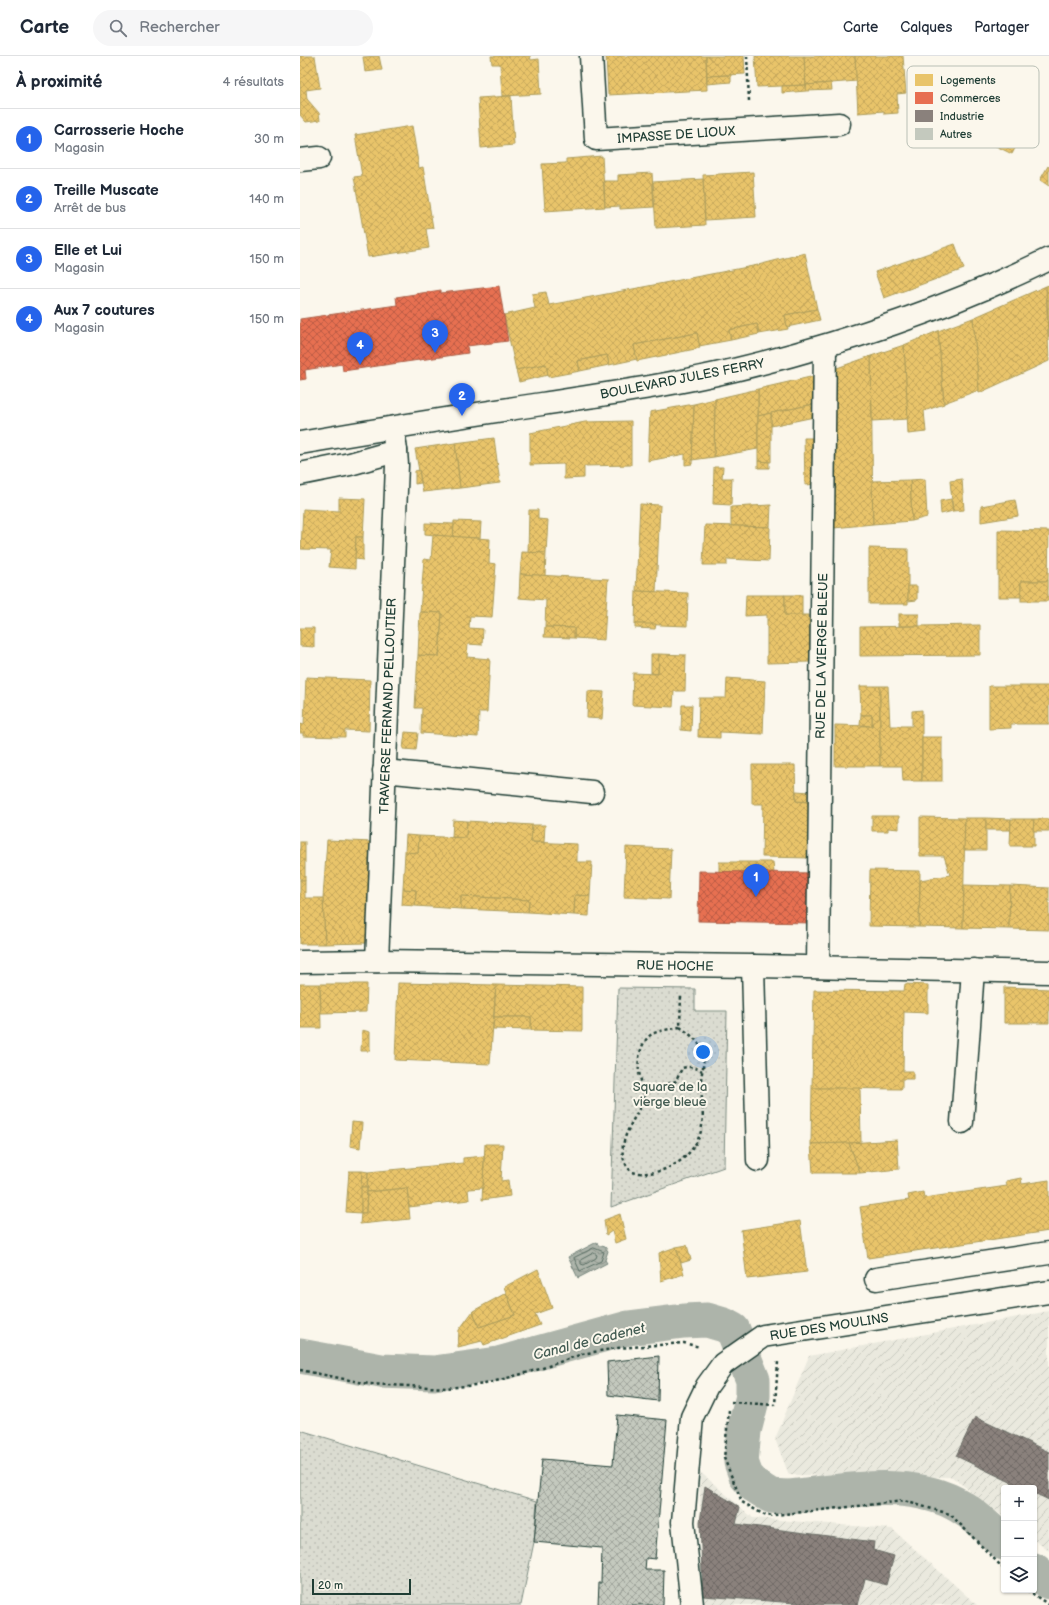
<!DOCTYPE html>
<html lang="fr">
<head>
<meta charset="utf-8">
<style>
  :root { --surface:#fff; --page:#f6f6f7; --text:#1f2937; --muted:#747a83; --line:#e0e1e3; --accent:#2563eb }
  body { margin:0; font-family:"Balsamiq Sans",sans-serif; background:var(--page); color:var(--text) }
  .controls { position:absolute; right:12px; bottom:12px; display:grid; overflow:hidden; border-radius:4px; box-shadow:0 1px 3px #0004 }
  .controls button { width:36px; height:36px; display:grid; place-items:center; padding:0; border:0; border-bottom:1px solid var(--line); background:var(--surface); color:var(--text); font:20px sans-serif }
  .scale { position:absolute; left:12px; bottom:10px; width:99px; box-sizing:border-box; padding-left:4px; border:2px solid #1f3d34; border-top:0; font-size:11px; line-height:14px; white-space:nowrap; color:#1f3d34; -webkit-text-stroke:3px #fbf7ec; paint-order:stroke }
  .you { position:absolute; left:403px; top:996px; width:14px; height:14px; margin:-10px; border:3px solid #fff; border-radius:50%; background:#1a73e8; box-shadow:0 0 0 6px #1a73e833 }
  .badge { display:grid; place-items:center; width:26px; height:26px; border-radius:50%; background:var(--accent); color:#fff; font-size:13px; font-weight:700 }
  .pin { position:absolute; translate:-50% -33px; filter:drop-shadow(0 1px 2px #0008) }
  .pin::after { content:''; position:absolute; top:21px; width:14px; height:12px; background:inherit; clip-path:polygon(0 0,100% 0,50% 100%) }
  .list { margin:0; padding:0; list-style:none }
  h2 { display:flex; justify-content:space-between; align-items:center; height:52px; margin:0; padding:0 16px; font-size:17px }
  h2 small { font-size:13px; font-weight:400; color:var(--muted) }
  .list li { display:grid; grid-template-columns:26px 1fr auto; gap:12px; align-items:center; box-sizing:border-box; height:60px; padding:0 16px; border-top:1px solid var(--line) }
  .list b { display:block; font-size:15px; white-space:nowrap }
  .list p { margin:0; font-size:13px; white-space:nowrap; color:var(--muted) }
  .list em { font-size:13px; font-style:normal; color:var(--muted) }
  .icon { flex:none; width:22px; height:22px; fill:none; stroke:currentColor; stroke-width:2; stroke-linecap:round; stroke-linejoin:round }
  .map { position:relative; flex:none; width:749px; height:1549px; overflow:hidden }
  header { display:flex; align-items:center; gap:24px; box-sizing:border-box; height:56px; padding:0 20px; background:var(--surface); border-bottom:1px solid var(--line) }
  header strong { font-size:19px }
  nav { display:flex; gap:22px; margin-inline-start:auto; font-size:14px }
  .search { width:280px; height:36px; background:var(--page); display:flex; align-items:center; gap:10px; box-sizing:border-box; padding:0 14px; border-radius:22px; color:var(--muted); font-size:15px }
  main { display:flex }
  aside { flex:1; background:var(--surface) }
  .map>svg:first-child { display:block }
  .industrial { fill:url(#industrial-furrows) }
  .green { fill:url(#green-dots); stroke:#7d8c82 }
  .water { fill:url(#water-waves); stroke:#74847b }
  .homes { fill:url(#homes-cross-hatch); stroke:#ac9c5a }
  .shops { fill:url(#shops-cross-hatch); stroke:#ab6048 }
  .industry { fill:url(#industry-cross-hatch); stroke:#6a6d66 }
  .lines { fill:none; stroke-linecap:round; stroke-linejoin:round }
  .shore { stroke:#586d63; stroke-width:1 }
  .canal { stroke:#adb4aa; stroke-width:35 }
  .building { fill:url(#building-cross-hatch); stroke:#1f3d34 }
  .minor-casing { stroke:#1f3d34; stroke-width:25 }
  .major-casing { stroke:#1f3d34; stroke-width:25 }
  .path { stroke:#1f3d34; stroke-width:2.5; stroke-dasharray:3 3; stroke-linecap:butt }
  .minor { stroke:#fbf7ec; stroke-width:22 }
  .major { stroke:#fbf7ec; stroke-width:22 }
  .labels { text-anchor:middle; stroke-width:4; stroke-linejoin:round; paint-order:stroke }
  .street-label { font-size:13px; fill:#1f3d34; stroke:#fbf7ec }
  .park-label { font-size:13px; fill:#455d53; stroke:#fbf7ec }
  .water-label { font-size:14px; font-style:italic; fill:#425b52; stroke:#fbf7ec }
  .key { fill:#fbf7ec; stroke:#b9bfb5; stroke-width:1 }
  .key-label { font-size:11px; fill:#1f3d34 }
</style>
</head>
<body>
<header>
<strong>Carte</strong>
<div class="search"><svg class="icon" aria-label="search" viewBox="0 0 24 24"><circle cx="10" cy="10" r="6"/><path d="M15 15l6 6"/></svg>Rechercher</div>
<nav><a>Carte</a><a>Calques</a><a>Partager</a></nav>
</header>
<main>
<aside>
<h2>À proximité<small>4 résultats</small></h2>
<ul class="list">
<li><span class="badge">1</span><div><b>Carrosserie Hoche</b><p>Magasin</p></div><em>30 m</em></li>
<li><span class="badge">2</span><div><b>Treille Muscate</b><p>Arrêt de bus</p></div><em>140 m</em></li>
<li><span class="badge">3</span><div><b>Elle et Lui</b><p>Magasin</p></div><em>150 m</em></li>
<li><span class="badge">4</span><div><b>Aux 7 coutures</b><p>Magasin</p></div><em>150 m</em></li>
</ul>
</aside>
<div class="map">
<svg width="749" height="1549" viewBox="0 0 749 1549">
  <defs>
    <pattern id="industrial-furrows" width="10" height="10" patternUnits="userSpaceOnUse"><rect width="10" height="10" fill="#eae9de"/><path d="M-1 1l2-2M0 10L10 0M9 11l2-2" fill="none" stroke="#c8c9bf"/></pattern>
    <pattern id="green-dots" width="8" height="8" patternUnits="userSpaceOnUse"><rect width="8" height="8" fill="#dbdcd1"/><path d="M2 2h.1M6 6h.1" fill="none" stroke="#bcbeb4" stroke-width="1.8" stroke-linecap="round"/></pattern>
    <pattern id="water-waves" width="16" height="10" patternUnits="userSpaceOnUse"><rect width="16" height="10" fill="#adb4aa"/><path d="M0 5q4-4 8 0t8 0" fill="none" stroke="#8c948b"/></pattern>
    <pattern id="homes-cross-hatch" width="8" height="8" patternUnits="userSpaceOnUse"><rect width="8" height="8" fill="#e9c46a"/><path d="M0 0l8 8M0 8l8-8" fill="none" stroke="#c7a95c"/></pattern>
    <pattern id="shops-cross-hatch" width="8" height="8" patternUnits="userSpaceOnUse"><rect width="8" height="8" fill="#e76f51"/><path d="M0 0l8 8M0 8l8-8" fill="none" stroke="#bb5c44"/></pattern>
    <pattern id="industry-cross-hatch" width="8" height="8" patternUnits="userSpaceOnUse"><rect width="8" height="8" fill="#8a817c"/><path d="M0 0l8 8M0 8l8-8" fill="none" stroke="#706b66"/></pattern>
    <pattern id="building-cross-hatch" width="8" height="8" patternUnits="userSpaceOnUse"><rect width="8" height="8" fill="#c4c9be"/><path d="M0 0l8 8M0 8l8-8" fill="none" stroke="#9fa49b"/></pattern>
  </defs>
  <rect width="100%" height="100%" fill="#fbf7ec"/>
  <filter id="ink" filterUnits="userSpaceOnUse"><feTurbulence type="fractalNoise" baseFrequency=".025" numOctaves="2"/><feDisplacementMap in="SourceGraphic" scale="8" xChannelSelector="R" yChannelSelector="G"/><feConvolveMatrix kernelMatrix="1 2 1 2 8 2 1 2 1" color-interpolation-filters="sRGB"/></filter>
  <g filter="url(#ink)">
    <!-- industrial -->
    <g class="industrial">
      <polygon points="749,1255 749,1495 734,1484 734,1432 704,1432 704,1461 652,1421 489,1419 475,1383 509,1300"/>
      <polygon points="399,1415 453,1462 592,1473 677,1549 404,1549"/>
    </g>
    <!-- green -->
    <g class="green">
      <polygon points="318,932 395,933 395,955 427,955 424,1111 311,1151"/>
      <polygon points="0,1374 237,1445 234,1486 221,1549 0,1549"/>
    </g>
    <!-- water -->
    <polygon class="water" points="297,1186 298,1189 305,1191 308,1195 305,1204 307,1207 278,1222 268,1201"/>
    <!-- homes -->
    <g class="homes">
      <polygon points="0,0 15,0 20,32 6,34 7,43 19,57 20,64 6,66 0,59"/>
      <polygon points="79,0 82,14 65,16 63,1"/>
      <polygon points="191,0 230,0 231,4 239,3 241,38 202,40 200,8 192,8"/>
      <polygon points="306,0 406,0 407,34 308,39"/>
      <polygon points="406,0 444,0 445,18 407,20"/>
      <polygon points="455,0 504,0 506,29 457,31"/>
      <polygon points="504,0 555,0 557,25 506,29"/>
      <polygon points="555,0 603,0 606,37 597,38 598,57 584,58 584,55 558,57"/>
      <polygon points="431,19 431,26 407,28 407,20"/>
      <polygon points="673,24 706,42 701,50 729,65 712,98 682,83 687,73 677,68 656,58 652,66 631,55 644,28 665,37"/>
      <polygon points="531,27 532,34 506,35 506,29"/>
      <polygon points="506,29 506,35 482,37 482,30"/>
      <polygon points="211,40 214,89 181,92 178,42"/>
      <polygon points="112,70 119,112 123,111 133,172 126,173 129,192 68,201 54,121 62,120 55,79"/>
      <polygon points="302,100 305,151 245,155 242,108 266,107 266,103"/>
      <polygon points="748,110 749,111 749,130 740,124"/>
      <polygon points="453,116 456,161 405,164 403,119"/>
      <polygon points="352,117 354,151 320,153 320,150 305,151 304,125 318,125 318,119"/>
      <polygon points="403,123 405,169 356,172 353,126"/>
      <polygon points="655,188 664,213 584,242 575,216"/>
      <polygon points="505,197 517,253 485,259 488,273 459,278 457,268 429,274 431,284 399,290 397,277 334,289 337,303 309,309 307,299 278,305 280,315 248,321 246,308 216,314 204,259 235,252 232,238 246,236 249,249 458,209"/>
      <polygon points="749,229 749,281 746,230"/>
      <polygon points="746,230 749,305 679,337 673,262"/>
      <polygon points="517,253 520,264 487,271 485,259"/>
      <polygon points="673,262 679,334 644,347 638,275"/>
      <polygon points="457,268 459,278 431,284 429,274"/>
      <polygon points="638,275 644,348 624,355 626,376 608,378 604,289"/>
      <polygon points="397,277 400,292 337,305 334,289"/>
      <polygon points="604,289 608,363 572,365 571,300"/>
      <polygon points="307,299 309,309 280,315 278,305"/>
      <polygon points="571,300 573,468 534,472 534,313"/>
      <polygon points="246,308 248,319 219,326 216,314"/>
      <polygon points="519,319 519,347 458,360 458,333"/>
      <polygon points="458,333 458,393 414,401 415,343"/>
      <polygon points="415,343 414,401 392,404 394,348"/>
      <polygon points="519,347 519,360 471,370 471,357"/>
      <polygon points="394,348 392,408 385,409 385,398 348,405 350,356"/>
      <polygon points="471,357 471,406 458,405 458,360"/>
      <polygon points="331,365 331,409 284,410 284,422 264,423 264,408 230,409 230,377 285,366"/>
      <polygon points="194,382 200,427 160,432 155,387"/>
      <polygon points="504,382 519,382 519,428 505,429"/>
      <polygon points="155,387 160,432 123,436 115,393"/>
      <polygon points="458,405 469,406 469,412 458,412"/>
      <polygon points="414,411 423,411 422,422 432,422 431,449 413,448"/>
      <polygon points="119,414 121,427 115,428 115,415"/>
      <polygon points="625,423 627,461 612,465 610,424"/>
      <polygon points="662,423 664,454 653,455 650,425"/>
      <polygon points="610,424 612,465 573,468 572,425"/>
      <polygon points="39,442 65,443 63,481 56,481 55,513 29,511 31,494 1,493 3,453 39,455"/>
      <polygon points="651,443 653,455 641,458 640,445"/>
      <polygon points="715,444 718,460 681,466 681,450"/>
      <polygon points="340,448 360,449 356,536 336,535"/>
      <polygon points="471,449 470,471 431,470 431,451"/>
      <polygon points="229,454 238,454 238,463 248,464 246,497 228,497"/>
      <polygon points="154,465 181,466 180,482 153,481"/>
      <polygon points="125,467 154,468 153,481 125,478"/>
      <polygon points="405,469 470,471 469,505 427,503 427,509 403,509"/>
      <polygon points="698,474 749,475 748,525 721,525 721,541 698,541"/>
      <polygon points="133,479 190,483 189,507 196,508 192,561 170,560 169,572 183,573 182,589 168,588 167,601 190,603 187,656 179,656 178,681 121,677 122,652 115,652 118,599 139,600 142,557 120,556 124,503 131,504"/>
      <polygon points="56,481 63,481 63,504 55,503"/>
      <polygon points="569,492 608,493 608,548 569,548"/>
      <polygon points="222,496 246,497 245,520 220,518"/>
      <polygon points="220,518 308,523 304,584 274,582 274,572 245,571 246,544 219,542"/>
      <rect x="721" y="525" width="27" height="20"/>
      <polygon points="608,530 617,530 617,544 608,545"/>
      <polygon points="336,535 388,537 387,570 335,568"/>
      <polygon points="446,539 485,539 485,559 509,559 510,606 467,607 467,559 445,560"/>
      <rect x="485" y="539" width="17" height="20"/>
      <polygon points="120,556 142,557 139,600 118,599"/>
      <rect x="599" y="558" width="20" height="12"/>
      <polygon points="335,568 356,568 355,573 335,572"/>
      <polygon points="680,569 680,599 560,600 560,571"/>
      <polygon points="245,571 274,572 274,582 244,581"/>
      <polygon points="0,572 14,572 14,591 0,590"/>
      <polygon points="351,598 359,598 358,618 351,617"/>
      <polygon points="359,598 386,599 385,635 374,635 373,651 332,649 333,617 358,618"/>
      <polygon points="6,621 70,624 69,675 45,674 45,681 3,680 3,677 0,677 0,668 4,669"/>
      <polygon points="427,622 465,625 463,678 420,676 420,682 398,681 399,642 426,642"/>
      <polygon points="560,630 580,630 580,710 535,710 535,669 572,670 572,659 561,659"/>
      <polygon points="580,630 588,630 590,670 612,670 612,655 622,654 622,725 603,725 602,710 580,710"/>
      <polygon points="689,630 749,630 749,668 711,668 711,672 689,673"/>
      <polygon points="288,635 304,636 302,663 287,662"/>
      <polygon points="382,649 392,649 391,675 381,674"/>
      <polygon points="561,659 572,659 572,670 560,669"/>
      <polygon points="105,676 118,677 116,694 103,693"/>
      <rect x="622" y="681" width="20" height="44"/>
      <polygon points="452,709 495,709 496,745 510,746 511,802 462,801 463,748 452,748"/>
      <polygon points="496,735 510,736 510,746 496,745"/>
      <polygon points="572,760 599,760 599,773 588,772 588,775 572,775"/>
      <polygon points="620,761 665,762 663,872 619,871 620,824 650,819 644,800 620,800"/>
      <polygon points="665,762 686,762 686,794 664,794"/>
      <polygon points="686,762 711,763 711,774 686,774"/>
      <polygon points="711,763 734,763 734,790 710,790"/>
      <polygon points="734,763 749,763 749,775 733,775"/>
      <polygon points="153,764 167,765 166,782 152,781"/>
      <polygon points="167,765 232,769 231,786 277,788 277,806 292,806 290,840 275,839 274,859 228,856 229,844 161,840 161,853 115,850 116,834 103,833 105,796 118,797 119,780 166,782"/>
      <polygon points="232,769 245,769 244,786 231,786"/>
      <polygon points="106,779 119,780 118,797 105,796"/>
      <polygon points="27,784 72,786 67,887 25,888 23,842"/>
      <rect x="0" y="786" width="5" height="38"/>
      <polygon points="326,791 371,793 369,843 324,841"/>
      <polygon points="419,806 473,806 474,817 419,816"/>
      <polygon points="570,814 620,815 619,871 569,870"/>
      <polygon points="0,824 5,824 5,842 23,842 25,888 0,888"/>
      <polygon points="664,829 710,830 709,873 663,872"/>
      <polygon points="710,830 749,832 749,874 709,873"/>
      <polygon points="103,833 116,834 115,850 102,849"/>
      <polygon points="275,839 290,840 289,860 274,859"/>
      <polygon points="161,840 229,844 228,856 161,853"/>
      <polygon points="98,927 196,929 190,1008 95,1004"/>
      <polygon points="0,928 20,928 21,972 0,972"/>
      <polygon points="20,928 67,928 66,956 21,957"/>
      <polygon points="605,928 628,929 628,957 604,956 603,1015 613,1015 613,1023 602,1023 602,1033 512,1032 514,934 604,935"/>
      <polygon points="196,929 282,931 282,975 231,974 231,961 194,961"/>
      <polygon points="704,931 749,933 749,967 704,967"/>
      <polygon points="194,961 231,961 231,974 193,973"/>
      <polygon points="62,974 70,976 70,995 61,995"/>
      <polygon points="512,1032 560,1032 561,1087 511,1088"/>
      <polygon points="52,1066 62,1067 60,1092 50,1090"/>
      <polygon points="597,1084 599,1113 560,1117 549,1087"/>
      <polygon points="549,1087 560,1117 513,1117 511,1088"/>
      <polygon points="185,1088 203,1088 201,1125 208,1124 210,1140 182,1144"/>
      <polygon points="184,1100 183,1132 168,1133 169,1144 109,1151 107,1132 67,1136 68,1116 163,1107 163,1102"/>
      <polygon points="49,1115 62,1115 61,1157 46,1156"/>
      <polygon points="62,1115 68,1116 67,1131 61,1131"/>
      <polygon points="721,1122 722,1128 749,1124 749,1175 568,1202 560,1151 609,1144 608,1139 623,1136 624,1142 707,1130 706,1125"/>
      <polygon points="61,1131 67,1131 66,1157 61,1157"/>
      <polygon points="107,1132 110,1163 60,1168 61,1157 66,1157 67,1136"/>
      <polygon points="320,1158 326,1183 315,1187 312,1175 306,1179 304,1164"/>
      <polygon points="500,1165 507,1216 447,1223 441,1174"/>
      <polygon points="387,1189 391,1204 381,1207 376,1191"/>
      <polygon points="376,1191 384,1218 361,1225 359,1197"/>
      <polygon points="238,1213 252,1252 235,1258 240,1269 184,1289 182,1285 158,1291 159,1274 173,1255 179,1271 215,1259 204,1231"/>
      <polygon points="206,1237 215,1259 179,1271 173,1255"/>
    </g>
    <!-- shops -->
    <g class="shops">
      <polygon points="199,230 208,285 167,290 168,297 43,315 42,308 5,314 6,323 0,324 0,263 97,249 96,241 141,234 141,237"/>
      <polygon points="399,815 513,817 513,867 398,865"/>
    </g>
    <!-- industry -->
    <g class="industry">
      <polygon points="675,1361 749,1396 749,1444 734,1437 734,1432 723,1432 656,1400"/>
      <polygon points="405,1430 440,1451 436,1468 574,1486 573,1494 594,1500 586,1529 565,1523 558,1549 522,1549 403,1540 400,1466"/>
    </g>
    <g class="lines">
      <!-- shore -->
      <g class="shore">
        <polygon points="294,1192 304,1196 301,1205 280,1215 274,1202"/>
        <polygon points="294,1197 297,1199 296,1202 284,1209 281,1208 281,1204"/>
      </g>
      <!-- canal -->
      <g class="canal">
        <path d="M0,1300l81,15 53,2 64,-9 130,-36 56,-7 23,-1 17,5 9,5 20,50v16l-9,35 -3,31 5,14 9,10 16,10 16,1c54,-5 117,-19 167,6 18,9 35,26 50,40"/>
        <polyline points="734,1514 749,1526"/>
      </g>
    </g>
    <!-- building -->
    <g class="building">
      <polygon points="359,1300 358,1345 308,1339 307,1306"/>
      <polygon points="317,1359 367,1364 355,1503 346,1502 345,1514 364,1514 363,1549 298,1549 299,1527 301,1527 302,1492 234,1486 242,1403 313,1409"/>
    </g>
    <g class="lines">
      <!-- minor casing -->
      <g class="minor-casing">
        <g id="minor">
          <polyline points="291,0 296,83 539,68"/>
          <polyline points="0,104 19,102"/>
          <polyline points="0,418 50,408 96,395 94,380"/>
          <polyline points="84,715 292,736"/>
          <polyline points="77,905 97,409 96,395"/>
          <polyline points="0,906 77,905 453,910 749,916"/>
          <polyline points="453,910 458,1104"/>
          <polyline points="518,911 525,290"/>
          <polyline points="662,1066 673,914"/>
          <polyline points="576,1223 749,1197"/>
          <polyline points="392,1549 383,1466 392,1361 407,1330 423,1308 463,1280 749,1236"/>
        </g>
      </g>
      <!-- major casing -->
      <g class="major-casing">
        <path id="major" d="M0,387c81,-14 161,-27 242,-39 64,-10 129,-19 192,-34 108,-26 215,-62 315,-111"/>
      </g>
      <!-- path -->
      <g class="path">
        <polyline points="447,0 449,45"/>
        <path d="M380,971c8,6 17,12 22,22 5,10 -1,22 -1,33 0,16 4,32 0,49 -8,29 -40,47 -69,41 -23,-22 2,-50 12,-73 1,-10 -4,-18 -5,-28 -2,-12 2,-30 13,-37 8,-4 20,-5 28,-7l1,-33"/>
        <path d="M345,1036l31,-11 6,-13c8,-2 13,-1 20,3"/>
        <polyline points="0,1314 69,1328 147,1332 185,1328 240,1313 282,1298 318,1292 384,1287 400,1291"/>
        <polyline points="431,1346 475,1349 478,1306"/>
        <polyline points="429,1354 424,1402 442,1446 466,1460 604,1445 650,1458 704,1513"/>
        <polyline points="727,1534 749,1549"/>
      </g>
      <!-- minor -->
      <use href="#minor" class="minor"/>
      <!-- major -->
      <use href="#major" class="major"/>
    </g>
  </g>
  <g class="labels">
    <!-- street labels -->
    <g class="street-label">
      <text transform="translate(376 78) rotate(-4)" y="5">IMPASSE DE LIOUX</text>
      <text transform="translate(382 322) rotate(-11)" y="5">BOULEVARD JULES FERRY</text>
      <text transform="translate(521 600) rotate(-89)" y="5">RUE DE LA VIERGE BLEUE</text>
      <text transform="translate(87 650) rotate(-88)" y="5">TRAVERSE FERNAND PELLOUTIER</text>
      <text transform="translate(375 909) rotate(1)" y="5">RUE HOCHE</text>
      <text transform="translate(529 1270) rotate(-9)" y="5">RUE DES MOULINS</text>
    </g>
    <!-- park labels -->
    <g class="park-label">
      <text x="370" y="1035">Square de la<tspan x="370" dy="15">vierge bleue</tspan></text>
    </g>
    <!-- water labels -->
    <g class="water-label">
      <text transform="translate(289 1285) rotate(-14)" y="5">Canal de Cadenet</text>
    </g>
  </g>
  <!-- legend -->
  <rect x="607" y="10" width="132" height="82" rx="6" class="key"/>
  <rect x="615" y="18" width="18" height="12" fill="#e9c46a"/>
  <rect x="615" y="36" width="18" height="12" fill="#e76f51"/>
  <rect x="615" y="54" width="18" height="12" fill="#8a817c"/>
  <rect x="615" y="72" width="18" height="12" fill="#c4c9be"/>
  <g class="key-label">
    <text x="640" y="28">Logements</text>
    <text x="640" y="46">Commerces</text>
    <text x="640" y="64">Industrie</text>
    <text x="640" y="82">Autres</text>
  </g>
</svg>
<div class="controls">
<button>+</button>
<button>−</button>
<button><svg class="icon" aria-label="layers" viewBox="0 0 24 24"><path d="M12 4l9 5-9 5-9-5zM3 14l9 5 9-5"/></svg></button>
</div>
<div class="scale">20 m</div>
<div class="you"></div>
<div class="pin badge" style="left:456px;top:841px">1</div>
<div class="pin badge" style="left:162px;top:360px">2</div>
<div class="pin badge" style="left:135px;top:297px">3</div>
<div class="pin badge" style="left:60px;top:309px">4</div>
</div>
</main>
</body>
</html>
